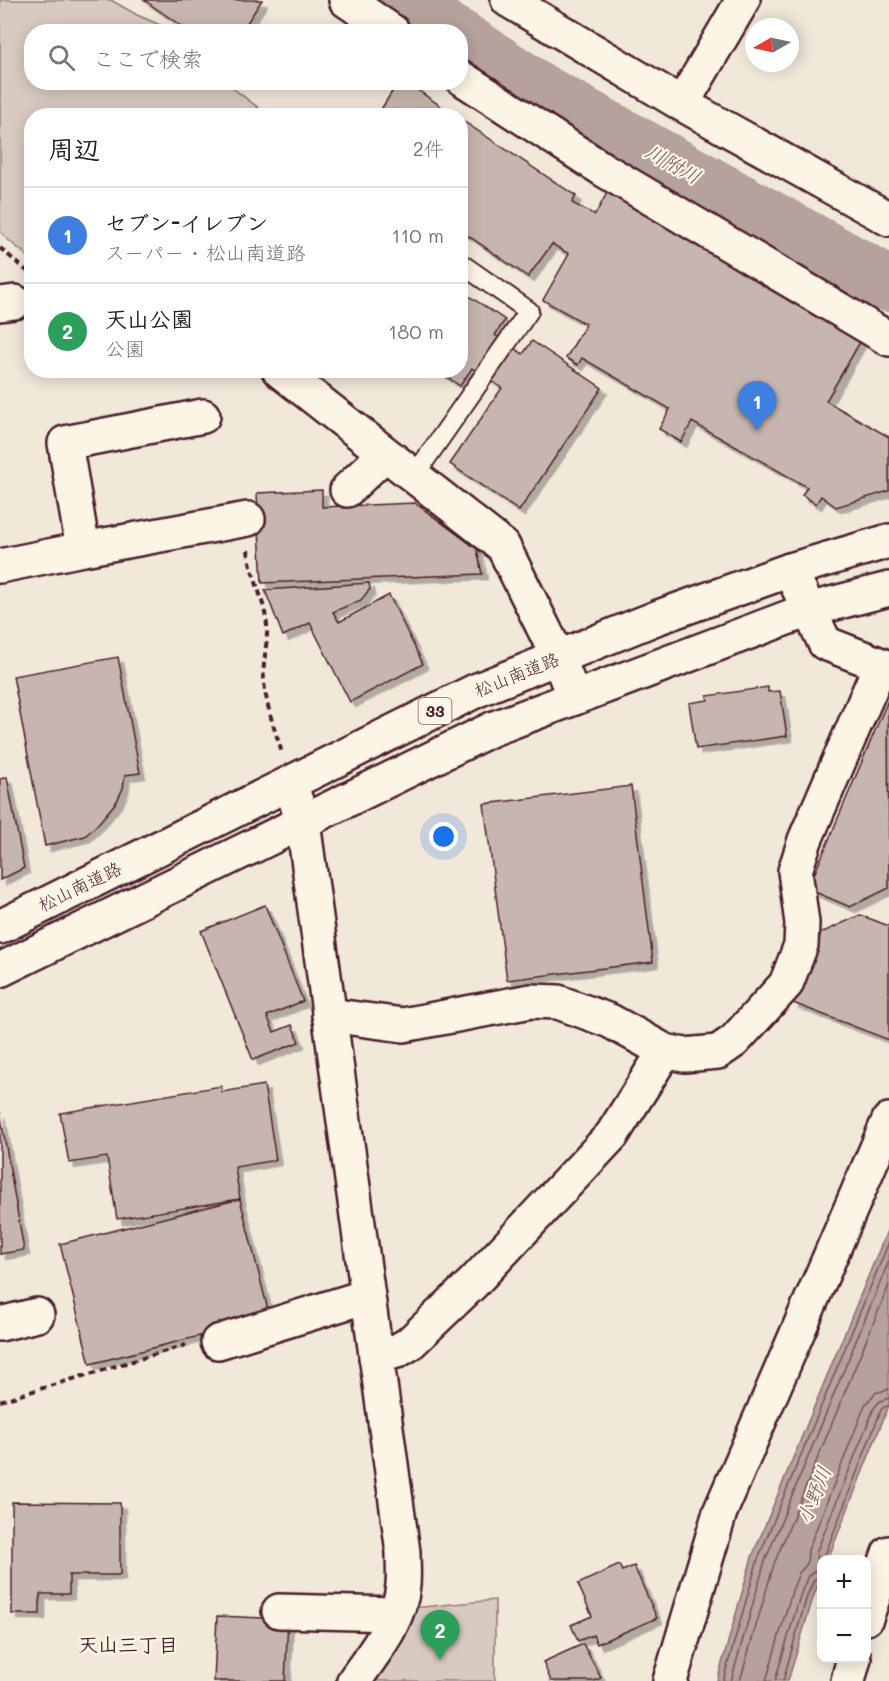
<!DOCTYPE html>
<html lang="ja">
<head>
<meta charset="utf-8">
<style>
  :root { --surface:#fff; --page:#f6f6f6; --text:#202124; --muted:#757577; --line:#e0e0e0; --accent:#b45309 }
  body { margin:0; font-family:Mali,"Klee One",sans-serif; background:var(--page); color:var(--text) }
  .controls { position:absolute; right:18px; bottom:18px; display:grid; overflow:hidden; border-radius:12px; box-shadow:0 3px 15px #0003 }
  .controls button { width:54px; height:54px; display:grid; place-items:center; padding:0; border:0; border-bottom:2px solid var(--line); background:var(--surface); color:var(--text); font:30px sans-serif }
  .compass { position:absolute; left:745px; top:18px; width:54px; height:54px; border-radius:50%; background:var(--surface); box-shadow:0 3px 15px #0003; rotate:261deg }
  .you { position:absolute; left:444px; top:837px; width:21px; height:21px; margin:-15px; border:4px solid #fff; border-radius:50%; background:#1a73e8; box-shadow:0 0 0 9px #1a73e833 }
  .badge { display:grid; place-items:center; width:39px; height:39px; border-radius:50%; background:var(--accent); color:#fff; font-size:20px; font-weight:700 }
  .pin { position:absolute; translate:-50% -50px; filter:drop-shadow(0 2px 3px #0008) }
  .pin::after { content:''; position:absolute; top:32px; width:21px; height:18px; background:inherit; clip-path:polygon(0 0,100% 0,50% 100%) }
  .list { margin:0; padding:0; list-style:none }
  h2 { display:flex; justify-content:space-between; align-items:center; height:78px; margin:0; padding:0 24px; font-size:26px }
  h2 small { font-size:20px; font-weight:400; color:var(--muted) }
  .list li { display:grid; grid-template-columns:39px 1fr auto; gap:18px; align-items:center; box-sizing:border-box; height:96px; padding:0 24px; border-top:2px solid var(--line) }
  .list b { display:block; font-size:22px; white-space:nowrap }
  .list p { margin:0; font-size:20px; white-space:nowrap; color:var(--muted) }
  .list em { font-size:20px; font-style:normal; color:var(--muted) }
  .icon { flex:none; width:33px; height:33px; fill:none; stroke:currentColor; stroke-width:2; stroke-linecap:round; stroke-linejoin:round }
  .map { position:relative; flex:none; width:889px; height:1681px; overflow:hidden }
  .search { position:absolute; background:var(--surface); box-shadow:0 3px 15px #0003; left:24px; top:24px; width:444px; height:66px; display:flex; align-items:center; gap:15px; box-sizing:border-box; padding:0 21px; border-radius:24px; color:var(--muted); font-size:22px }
  .panel { position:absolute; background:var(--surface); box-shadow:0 3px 15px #0003; left:24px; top:108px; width:444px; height:270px; border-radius:24px }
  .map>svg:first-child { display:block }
  .green { fill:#d8cac0; stroke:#917476; stroke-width:1.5 }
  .water { fill:#b6a19c; stroke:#8b6d6f; stroke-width:1.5 }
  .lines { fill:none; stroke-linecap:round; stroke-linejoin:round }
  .shore { stroke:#755358; stroke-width:1.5 }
  .river { stroke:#b6a19c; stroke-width:56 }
  .building { fill:#c7b6af; stroke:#4a1f2b; stroke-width:1.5; filter:url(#shadow) }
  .lane-casing { stroke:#4a1f2b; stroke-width:22 }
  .street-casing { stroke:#4a1f2b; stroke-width:38 }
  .secondary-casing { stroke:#4a1f2b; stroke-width:38 }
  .highway-casing { stroke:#4a1f2b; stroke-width:38 }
  .path { stroke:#4a1f2b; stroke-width:4; stroke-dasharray:6 4.5; stroke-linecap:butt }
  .lane { stroke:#fcf5e5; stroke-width:18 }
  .street { stroke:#fcf5e5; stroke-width:33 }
  .secondary { stroke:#fcf5e5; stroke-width:33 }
  .highway { stroke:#fcf5e5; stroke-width:33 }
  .labels { text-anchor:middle; stroke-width:4.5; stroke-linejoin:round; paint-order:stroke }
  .shield { fill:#fcf5e5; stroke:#7f5f63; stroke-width:1.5 }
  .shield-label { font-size:16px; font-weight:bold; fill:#4a1f2b }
  .street-label { font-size:18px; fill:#4a1f2b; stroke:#fcf5e5 }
  .water-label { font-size:20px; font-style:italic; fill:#704c53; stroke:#fcf5e5 }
  .neighbourhood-label { font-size:20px; font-weight:bold; fill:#4a1f2b; stroke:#fcf5e5 }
</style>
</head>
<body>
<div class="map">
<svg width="889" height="1681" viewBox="0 0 889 1681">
  <defs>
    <filter id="shadow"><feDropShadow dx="5.5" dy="5.5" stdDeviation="0" flood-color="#0004"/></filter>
  </defs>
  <rect width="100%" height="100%" fill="#f1e8da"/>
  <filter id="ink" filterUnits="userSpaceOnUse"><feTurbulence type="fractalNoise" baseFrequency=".0167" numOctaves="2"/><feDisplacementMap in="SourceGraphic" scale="12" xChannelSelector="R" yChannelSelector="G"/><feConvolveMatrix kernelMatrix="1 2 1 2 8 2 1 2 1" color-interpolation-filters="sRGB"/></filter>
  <g filter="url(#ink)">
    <!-- green -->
    <g class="green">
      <polygon points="0,0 111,0 137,15 174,31 32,32 32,82 226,83 268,115 32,116 31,259 6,238 0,231"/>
      <polygon points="495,1600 495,1681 369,1681 412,1608"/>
    </g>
    <!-- water -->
    <polygon class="water" points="889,1226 889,1405 828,1559 822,1560 821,1577 813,1598 788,1681 717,1681 752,1557"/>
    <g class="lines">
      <!-- shore -->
      <g class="shore">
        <polyline points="823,1560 881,1410 884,1407 889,1406"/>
        <polyline points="723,1681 758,1559 889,1242"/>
        <polyline points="731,1681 765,1561 889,1261"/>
        <polyline points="740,1681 774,1564 889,1285"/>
        <polyline points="766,1681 792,1591 799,1573 807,1564 808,1550 865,1405 875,1393 889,1389"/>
        <polyline points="775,1681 801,1593 808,1576 818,1569 816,1553 874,1408 880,1401 889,1398"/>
        <polyline points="783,1681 807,1596 814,1580 822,1577"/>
      </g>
      <!-- river -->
      <g class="river">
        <polyline points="402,0 450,32"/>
        <polyline points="460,38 540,91 889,284"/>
      </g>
    </g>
    <!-- building -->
    <g class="building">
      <polygon points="144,0 262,0 241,32 190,32"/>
      <polygon points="398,82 406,82 455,116 377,116"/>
      <polygon points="460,119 576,196 572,203 595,215 608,191 863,337 826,401 889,437 889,491 836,507 821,496 816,504 802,495 807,487 692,422 681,442 659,429 670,409 582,358 578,365 566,358 586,324 543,300 569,254 552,244 528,277 460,230"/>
      <polygon points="460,290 505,320 495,335 523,354 532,341 602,388 519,511 450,464 502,388 472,368 460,386 437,370 460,370"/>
      <polygon points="322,490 322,507 415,503 477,549 482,574 262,583 257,493"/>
      <polygon points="369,583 370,589 361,600 333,612 339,622 389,595 423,664 350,702 310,623 283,636 265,590"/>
      <polygon points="118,657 140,773 125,775 123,788 117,801 97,825 85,836 45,846 13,676"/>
      <polygon points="768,687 768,692 780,691 787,736 696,749 689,703 708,700 707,696"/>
      <polygon points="888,700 889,888 850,907 808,889"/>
      <polygon points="7,777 24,868 0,880 0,779"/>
      <polygon points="631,786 653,962 507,980 484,804"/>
      <polygon points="265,905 303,1001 267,1016 274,1032 292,1025 299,1042 253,1060 201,931"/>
      <polygon points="860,915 889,926 889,1040 793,1003 821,933"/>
      <polygon points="264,1085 276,1160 235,1167 240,1199 117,1219 107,1157 69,1163 60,1113 221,1086 222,1092"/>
      <polygon points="0,1112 24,1250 0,1254"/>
      <polygon points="240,1199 270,1318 90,1364 60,1244"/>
      <polygon points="12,1502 120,1503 120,1575 69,1575 69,1594 40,1594 40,1614 12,1614"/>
      <polygon points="619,1565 622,1571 634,1566 657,1618 597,1644 593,1635 578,1641 571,1625 592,1616 578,1584"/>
      <polygon points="217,1616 288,1619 285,1681 214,1681"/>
      <polygon points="583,1644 601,1678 594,1681 551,1681 543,1662"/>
    </g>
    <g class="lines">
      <!-- lane casing -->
      <g class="lane-casing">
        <polyline id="lane" points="414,476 529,311 460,263"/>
      </g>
      <!-- street casing -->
      <g class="street-casing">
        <g id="street">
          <polyline points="346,0 393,32"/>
          <polyline points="508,0 682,104 889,219"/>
          <polyline points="460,77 604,170 889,339"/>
          <polyline points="682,104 743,0"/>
          <polyline points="0,304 15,302"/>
          <polyline points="279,370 503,546 559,659 574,698"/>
          <polyline points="347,490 384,455"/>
          <polyline points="83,549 65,443 203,416"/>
          <polyline points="0,566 83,549 248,519"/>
          <path d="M290,783l13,39 100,730c0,11 1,22 0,33 -3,37 -29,67 -49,96"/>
          <polyline points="329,1015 403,1025 531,1001 558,1002 610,1021 665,1051 684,1055 718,1052 734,1041 786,984 801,945 802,923 795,871 805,840 880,666"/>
          <polyline points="0,1324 37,1315"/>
          <polyline points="218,1342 367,1296"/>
          <polyline points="376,1357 397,1351 409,1344 473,1283 612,1135 665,1051"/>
          <polyline points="279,1611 395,1614"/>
          <polyline points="670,1681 720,1512 889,1120"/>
        </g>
      </g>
      <!-- secondary casing -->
      <g class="secondary-casing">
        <g id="secondary">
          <polyline points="790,570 825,643 889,668"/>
          <polyline points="866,1618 889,1553"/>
          <polyline points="848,1681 854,1658"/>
        </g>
      </g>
      <!-- highway casing -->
      <g class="highway-casing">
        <g id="highway">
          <polyline points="0,927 475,691 656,618 790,570 889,541"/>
          <polyline points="0,970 492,729 808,610 889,589"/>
        </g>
      </g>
      <!-- path -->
      <g class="path">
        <polyline points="0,248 27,271"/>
        <path d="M248,550c3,26 17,50 19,76 1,18 -5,37 -3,55 2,25 11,49 18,72"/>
        <polyline points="0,1401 186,1345"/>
      </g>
      <!-- lane -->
      <use href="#lane" class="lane"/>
      <!-- street -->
      <use href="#street" class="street"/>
      <!-- secondary -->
      <use href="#secondary" class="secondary"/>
      <!-- highway -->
      <use href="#highway" class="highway"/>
    </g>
  </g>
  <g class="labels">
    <!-- shield labels -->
    <rect class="shield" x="418.5" y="698" width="33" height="26" rx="4.5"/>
    <g class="shield-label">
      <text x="435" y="717">33</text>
    </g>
    <!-- street labels -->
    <g class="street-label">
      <text transform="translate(517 675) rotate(-22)" y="6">松山南道路</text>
      <text transform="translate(80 887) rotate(-26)" y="6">松山南道路</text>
    </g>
    <!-- water labels -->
    <g class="water-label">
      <text transform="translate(673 164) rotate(29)" y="7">川附川</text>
      <text transform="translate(814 1495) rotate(-68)" y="7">小野川</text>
    </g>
    <!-- neighbourhood labels -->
    <g class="neighbourhood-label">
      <text x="128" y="1652">天山三丁目</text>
    </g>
  </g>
</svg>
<div class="controls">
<button>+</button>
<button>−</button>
</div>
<svg class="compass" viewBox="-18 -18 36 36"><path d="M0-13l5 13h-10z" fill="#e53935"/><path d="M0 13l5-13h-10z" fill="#757577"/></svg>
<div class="you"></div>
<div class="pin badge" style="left:757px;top:431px;background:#3f7fe0">1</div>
<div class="pin badge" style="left:440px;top:1660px;background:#2e9e5b">2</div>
<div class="search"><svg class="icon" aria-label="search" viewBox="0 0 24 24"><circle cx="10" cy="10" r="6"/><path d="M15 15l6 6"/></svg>ここで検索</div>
<section class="panel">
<h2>周辺<small>2件</small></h2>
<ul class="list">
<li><span class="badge" style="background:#3f7fe0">1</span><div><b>セブン-イレブン</b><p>スーパー · 松山南道路</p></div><em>110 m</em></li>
<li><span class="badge" style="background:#2e9e5b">2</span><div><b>天山公園</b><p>公園</p></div><em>180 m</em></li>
</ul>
</section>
</div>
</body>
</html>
